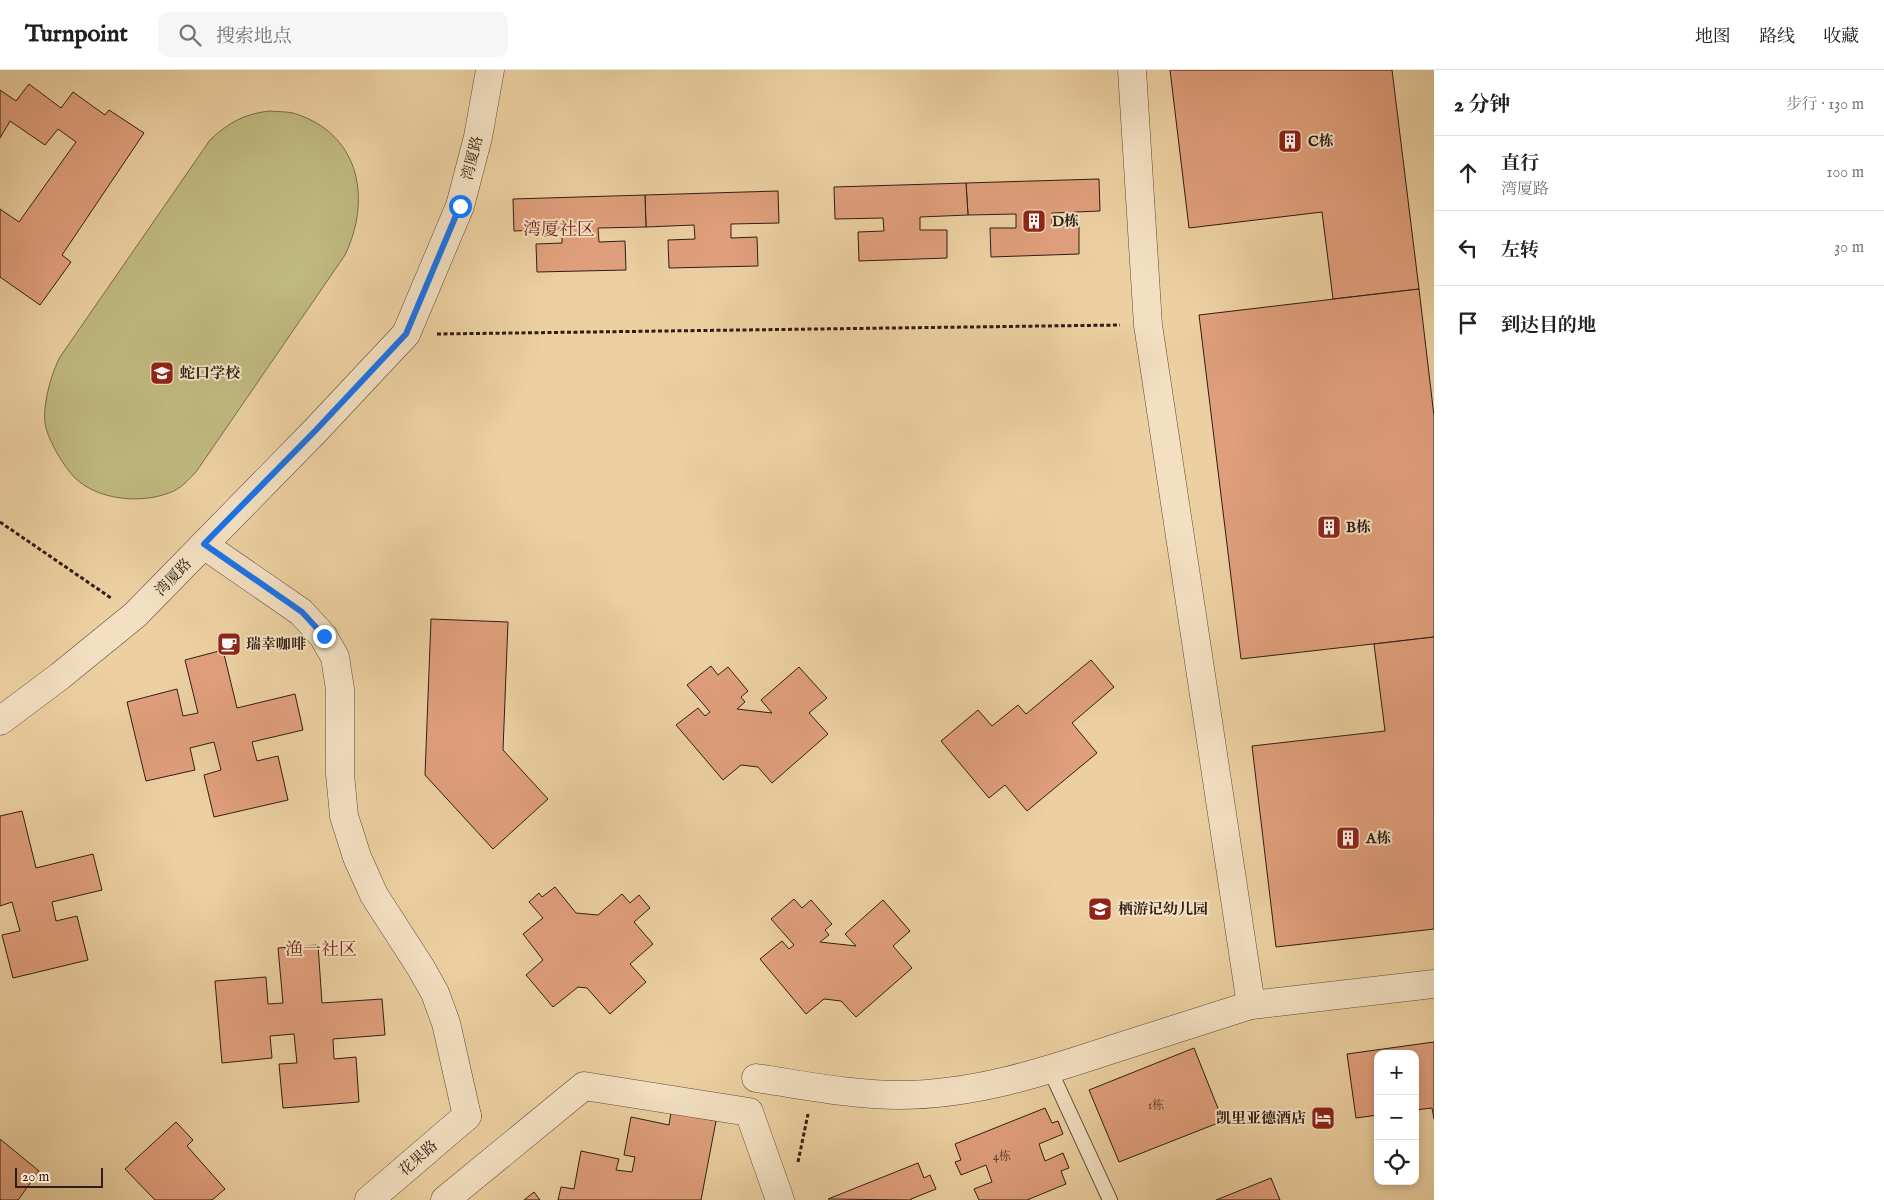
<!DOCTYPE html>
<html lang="zh">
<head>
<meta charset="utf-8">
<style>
  :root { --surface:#fff; --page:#f6f6f6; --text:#202124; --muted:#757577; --line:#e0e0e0 }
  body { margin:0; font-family:"IM FELL English","Noto Serif SC",serif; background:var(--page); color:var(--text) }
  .controls { position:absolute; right:15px; bottom:15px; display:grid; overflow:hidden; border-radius:10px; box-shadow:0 2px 8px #0003 }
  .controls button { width:45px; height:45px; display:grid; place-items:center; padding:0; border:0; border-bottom:1px solid var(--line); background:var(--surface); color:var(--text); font:25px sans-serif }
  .scale { position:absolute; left:15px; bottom:12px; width:88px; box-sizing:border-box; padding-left:5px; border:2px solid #2f1d14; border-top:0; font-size:14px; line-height:18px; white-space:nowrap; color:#2f1d14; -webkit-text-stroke:4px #f3e0c2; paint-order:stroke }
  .stop { position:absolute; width:15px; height:15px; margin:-11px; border:4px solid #1a73e8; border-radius:50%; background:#fff }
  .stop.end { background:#1a73e8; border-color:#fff; box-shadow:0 1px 5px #0008 }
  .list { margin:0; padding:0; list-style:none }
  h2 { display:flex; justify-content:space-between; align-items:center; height:65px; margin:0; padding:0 20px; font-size:21px }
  h2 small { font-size:16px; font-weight:400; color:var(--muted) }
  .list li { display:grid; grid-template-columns:32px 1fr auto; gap:15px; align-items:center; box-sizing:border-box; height:75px; padding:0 20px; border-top:1px solid var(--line) }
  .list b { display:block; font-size:19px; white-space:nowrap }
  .list p { margin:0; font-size:16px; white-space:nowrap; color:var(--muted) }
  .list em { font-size:16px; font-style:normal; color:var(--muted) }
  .icon { flex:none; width:28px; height:28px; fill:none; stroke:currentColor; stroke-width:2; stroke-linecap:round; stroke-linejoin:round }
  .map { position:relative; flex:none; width:1434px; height:1130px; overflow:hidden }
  header { display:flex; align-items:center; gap:30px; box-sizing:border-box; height:70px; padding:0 25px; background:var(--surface); border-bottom:1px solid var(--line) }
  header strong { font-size:24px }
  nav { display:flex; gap:28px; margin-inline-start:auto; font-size:18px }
  .search { width:350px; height:45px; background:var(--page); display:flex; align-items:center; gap:12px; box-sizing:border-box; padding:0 18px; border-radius:10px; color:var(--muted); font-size:19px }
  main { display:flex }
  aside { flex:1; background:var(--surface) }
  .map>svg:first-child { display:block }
  .green { fill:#c0b97f; stroke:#786b4a }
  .building { fill:#e09f7c; stroke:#2f1d14 }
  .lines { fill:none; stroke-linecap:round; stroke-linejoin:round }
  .service-casing { stroke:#5e4a37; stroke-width:16 }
  .minor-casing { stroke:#5e4a37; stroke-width:29 }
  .tertiary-casing { stroke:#5e4a37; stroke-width:29 }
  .path { stroke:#2f1d14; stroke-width:3; stroke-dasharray:4 2.5; stroke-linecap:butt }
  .service { stroke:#f3e0c2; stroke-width:14 }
  .minor { stroke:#f3e0c2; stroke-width:28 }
  .tertiary { stroke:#f3e0c2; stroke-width:28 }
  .route { stroke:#1a73e8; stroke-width:6 }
  .labels { text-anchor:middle; stroke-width:4; stroke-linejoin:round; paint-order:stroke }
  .number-label { font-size:12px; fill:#5b3e2e }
  .poi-label { font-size:15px; font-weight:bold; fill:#2f1d14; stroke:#f3e0c2; text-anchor:start }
  .street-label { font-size:15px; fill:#2f1d14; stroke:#f3e0c2 }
  .quarter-label { font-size:18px; fill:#7a1f14; stroke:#f3e0c2 }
</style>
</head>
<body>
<header>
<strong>Turnpoint</strong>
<div class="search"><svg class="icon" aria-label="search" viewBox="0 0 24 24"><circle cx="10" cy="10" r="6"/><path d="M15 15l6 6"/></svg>搜索地点</div>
<nav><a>地图</a><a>路线</a><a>收藏</a></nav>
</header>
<main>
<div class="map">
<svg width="1434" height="1130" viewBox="0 0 1434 1130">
  <rect width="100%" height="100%" fill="#ecd0a1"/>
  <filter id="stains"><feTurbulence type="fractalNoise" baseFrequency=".004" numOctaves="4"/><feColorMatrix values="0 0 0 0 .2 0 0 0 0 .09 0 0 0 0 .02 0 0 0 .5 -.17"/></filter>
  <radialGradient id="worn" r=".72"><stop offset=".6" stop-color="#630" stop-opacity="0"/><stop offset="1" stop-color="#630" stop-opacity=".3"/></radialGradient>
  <!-- green -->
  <path class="green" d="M269,41c10,1 21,0 30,4 62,22 72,86 46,140l-149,217c-8,8 -15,17 -27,21 -29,11 -71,7 -94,-15 -11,-11 -25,-35 -29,-50 -5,-19 5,-54 14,-71l150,-217c18,-17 34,-26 59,-29z"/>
  <!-- building -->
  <g class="building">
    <polygon points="1170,0 1392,0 1419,219 1333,229 1322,142 1189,158"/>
    <polygon points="29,14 61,38 73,22 105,45 109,40 144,63 62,185 71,192 40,235 0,207 0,139 19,152 76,72 58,59 45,75 10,51 0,68 0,20 16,31"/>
    <polygon points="1099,109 1100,141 1052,143 1052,156 1079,156 1079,184 991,187 990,158 1016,158 1016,144 968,145 966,113"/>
    <polygon points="966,113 968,145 920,147 920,160 947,160 947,188 859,191 858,162 884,161 883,148 835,149 834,117"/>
    <polygon points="778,121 779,153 731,154 731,168 757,167 758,196 669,198 668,170 695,169 694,155 646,157 645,125"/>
    <polygon points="645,125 646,157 598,158 599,172 625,171 626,200 537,202 536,174 562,173 562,159 514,161 513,129"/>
    <polygon points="1419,219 1434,346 1434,567 1241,589 1199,245"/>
    <polygon points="431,549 508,552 503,680 548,729 493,779 425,705"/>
    <polygon points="1434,567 1434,859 1276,877 1252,676 1385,661 1374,574"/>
    <polygon points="223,580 237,638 295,624 303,660 252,672 257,691 278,686 288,730 214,747 204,705 221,700 214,672 190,678 195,700 146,711 127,632 177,619 183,646 198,643 185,590"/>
    <polygon points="1091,590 1114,617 1072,653 1097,683 1027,741 1005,715 989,728 941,671 978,640 992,656 1018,635 1026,644"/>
    <polygon points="711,596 718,605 728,597 748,621 741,627 745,632 737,639 772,643 761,630 799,597 827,628 809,643 828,664 772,713 758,697 741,695 723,710 676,655 698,638 705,646 710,642 687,615"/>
    <polygon points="22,741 36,798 93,784 102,820 52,832 56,851 77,846 88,890 13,908 2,865 20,861 12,832 0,836 0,746"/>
    <polygon points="555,817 576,843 598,845 622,824 630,833 639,825 650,838 634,852 653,874 630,894 646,912 610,944 587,918 578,917 553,937 526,905 543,890 523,864 543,848 529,832 539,823 542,827"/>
    <polygon points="794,829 802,838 811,830 832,854 825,860 829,865 820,872 856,876 845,864 883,830 910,861 893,876 912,898 856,947 841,931 824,929 806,944 760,889 782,871 789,879 794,875 771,849"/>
    <polygon points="318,875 322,933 382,929 385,965 333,969 334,989 356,987 359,1032 283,1038 279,994 297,993 294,964 270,966 272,988 222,993 215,911 266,907 268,934 283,933 278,878"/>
    <polygon points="1434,972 1434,1049 1432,1038 1415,1040 1415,984 1378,984 1378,1045 1356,1048 1347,984"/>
    <polygon points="1194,978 1223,1051 1119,1092 1089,1020"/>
    <polygon points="1045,1038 1052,1053 1058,1051 1063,1064 1039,1074 1045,1091 1063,1083 1069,1098 1061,1101 1066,1114 1027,1130 979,1130 974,1119 992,1112 986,1095 961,1105 955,1092 961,1090 955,1074"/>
    <polygon points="671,1042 716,1051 701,1130 558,1130 561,1117 574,1119 581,1081 619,1089 616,1100 632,1102 635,1087 624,1085 631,1047 669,1055"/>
    <polygon points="176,1052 193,1070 187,1076 225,1119 212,1130 155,1130 125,1099"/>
    <polygon points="0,1069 39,1101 18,1130 0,1130"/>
    <polygon points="918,1093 924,1108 930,1105 936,1119 911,1129 911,1130 828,1129"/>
    <polygon points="1271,1108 1280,1130 1216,1130"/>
    <polygon points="534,1122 540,1130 524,1130"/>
  </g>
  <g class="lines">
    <!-- service casing -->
    <g class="service-casing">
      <polyline id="service" points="1050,1000 1110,1130"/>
    </g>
    <!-- minor casing -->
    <g class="minor-casing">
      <g id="minor">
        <polyline points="1132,0 1148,255 1251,935 1434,914"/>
        <polyline points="204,475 301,542 323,566 335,587 340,619 340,704 344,746 357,787 374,825 421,898 435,923 446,953 467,1046"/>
        <polyline points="0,651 60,606 135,545 316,360 406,264 460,136 478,67 490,0"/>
        <path d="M756,1008c47,7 95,17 143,17 73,0 142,-22 211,-45 47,-15 94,-30 141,-45"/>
        <polyline points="445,1130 584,1016 749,1042 780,1130"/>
      </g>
    </g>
    <!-- tertiary casing -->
    <g class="tertiary-casing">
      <polyline id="tertiary" points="369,1130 467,1046"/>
    </g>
    <!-- path -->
    <g class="path">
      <polyline points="437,264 1120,255"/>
      <polyline points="0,452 111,528"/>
      <polyline points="798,1092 808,1044"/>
    </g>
    <!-- service -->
    <use href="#service" class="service"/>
    <!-- minor -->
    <use href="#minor" class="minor"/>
    <!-- tertiary -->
    <use href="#tertiary" class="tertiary"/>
  </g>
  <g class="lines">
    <!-- route -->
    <polyline class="route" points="324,566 302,542 204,474 316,360 406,264 460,136"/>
  </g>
  <!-- icons -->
  <defs>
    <g id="building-square" transform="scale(1.25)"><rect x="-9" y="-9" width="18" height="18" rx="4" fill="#8f2418" stroke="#f3e0c2"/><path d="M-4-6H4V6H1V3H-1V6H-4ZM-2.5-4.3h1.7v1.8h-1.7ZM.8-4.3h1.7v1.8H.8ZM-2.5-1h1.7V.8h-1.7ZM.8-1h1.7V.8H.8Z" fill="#fff"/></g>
    <g id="school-square" transform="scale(1.25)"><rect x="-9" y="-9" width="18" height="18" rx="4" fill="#8f2418" stroke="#f3e0c2"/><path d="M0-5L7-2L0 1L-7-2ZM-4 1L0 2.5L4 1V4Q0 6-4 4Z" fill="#fff"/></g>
    <g id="cafe-square" transform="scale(1.25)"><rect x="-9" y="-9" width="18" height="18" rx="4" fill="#8f2418" stroke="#f3e0c2"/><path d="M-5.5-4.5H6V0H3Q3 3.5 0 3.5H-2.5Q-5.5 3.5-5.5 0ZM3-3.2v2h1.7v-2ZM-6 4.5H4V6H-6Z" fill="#fff"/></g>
    <g id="hotel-square" transform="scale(1.25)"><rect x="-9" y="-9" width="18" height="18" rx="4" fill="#8f2418" stroke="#f3e0c2"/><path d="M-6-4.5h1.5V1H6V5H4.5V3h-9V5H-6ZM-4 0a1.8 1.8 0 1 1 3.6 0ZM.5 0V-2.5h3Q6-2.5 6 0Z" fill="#fff"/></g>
  </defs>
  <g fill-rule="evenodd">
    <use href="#building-square" x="1290" y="71"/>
    <use href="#building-square" x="1034" y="151"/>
    <use href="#school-square" x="162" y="303"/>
    <use href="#building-square" x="1329" y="457"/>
    <use href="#cafe-square" x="229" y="574"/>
    <use href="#building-square" x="1348" y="768"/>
    <use href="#school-square" x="1100" y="839"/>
    <use href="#hotel-square" x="1323" y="1048"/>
  </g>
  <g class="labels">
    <!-- number labels -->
    <g class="number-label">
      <text x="1156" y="1039">1栋</text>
      <text x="1002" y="1090">4栋</text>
    </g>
    <!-- poi labels -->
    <g class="poi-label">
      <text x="1308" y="76">C栋</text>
      <text x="1052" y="156">D栋</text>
      <text x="180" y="308">蛇口学校</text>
      <text x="1346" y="462">B栋</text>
      <text x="246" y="579">瑞幸咖啡</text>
      <text x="1366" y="773">A栋</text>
      <text x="1118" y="844">栖游记幼儿园</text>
      <text x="1306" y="1053" text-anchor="end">凯里亚德酒店</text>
    </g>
    <!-- street labels -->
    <g class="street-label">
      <text transform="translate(472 88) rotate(-76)" y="5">湾厦路</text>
      <text transform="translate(173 507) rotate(-46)" y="5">湾厦路</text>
      <text transform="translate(418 1088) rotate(-41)" y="5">花果路</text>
    </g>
    <!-- quarter labels -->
    <g class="quarter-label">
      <text x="559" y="165">湾厦社区</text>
      <text x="321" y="885">渔一社区</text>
    </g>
  </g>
  <rect width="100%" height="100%" filter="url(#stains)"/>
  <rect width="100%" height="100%" fill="url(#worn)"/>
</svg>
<div class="controls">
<button>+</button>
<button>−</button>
<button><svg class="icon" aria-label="locate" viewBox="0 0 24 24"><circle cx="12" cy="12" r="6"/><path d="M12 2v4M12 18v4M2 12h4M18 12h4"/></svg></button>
</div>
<div class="scale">20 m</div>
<div class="stop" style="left:460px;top:136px"></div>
<div class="stop end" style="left:324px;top:566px"></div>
</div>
<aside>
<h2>2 分钟<small>步行 · 130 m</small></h2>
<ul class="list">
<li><svg class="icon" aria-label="ahead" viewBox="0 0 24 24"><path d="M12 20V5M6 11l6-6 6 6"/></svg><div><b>直行</b><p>湾厦路</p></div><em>100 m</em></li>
<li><svg class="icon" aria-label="left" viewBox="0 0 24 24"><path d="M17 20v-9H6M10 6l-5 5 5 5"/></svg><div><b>左转</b></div><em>30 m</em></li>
<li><svg class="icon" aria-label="arrive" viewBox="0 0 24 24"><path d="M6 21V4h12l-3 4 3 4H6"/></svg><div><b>到达目的地</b></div></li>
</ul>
</aside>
</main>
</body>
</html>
